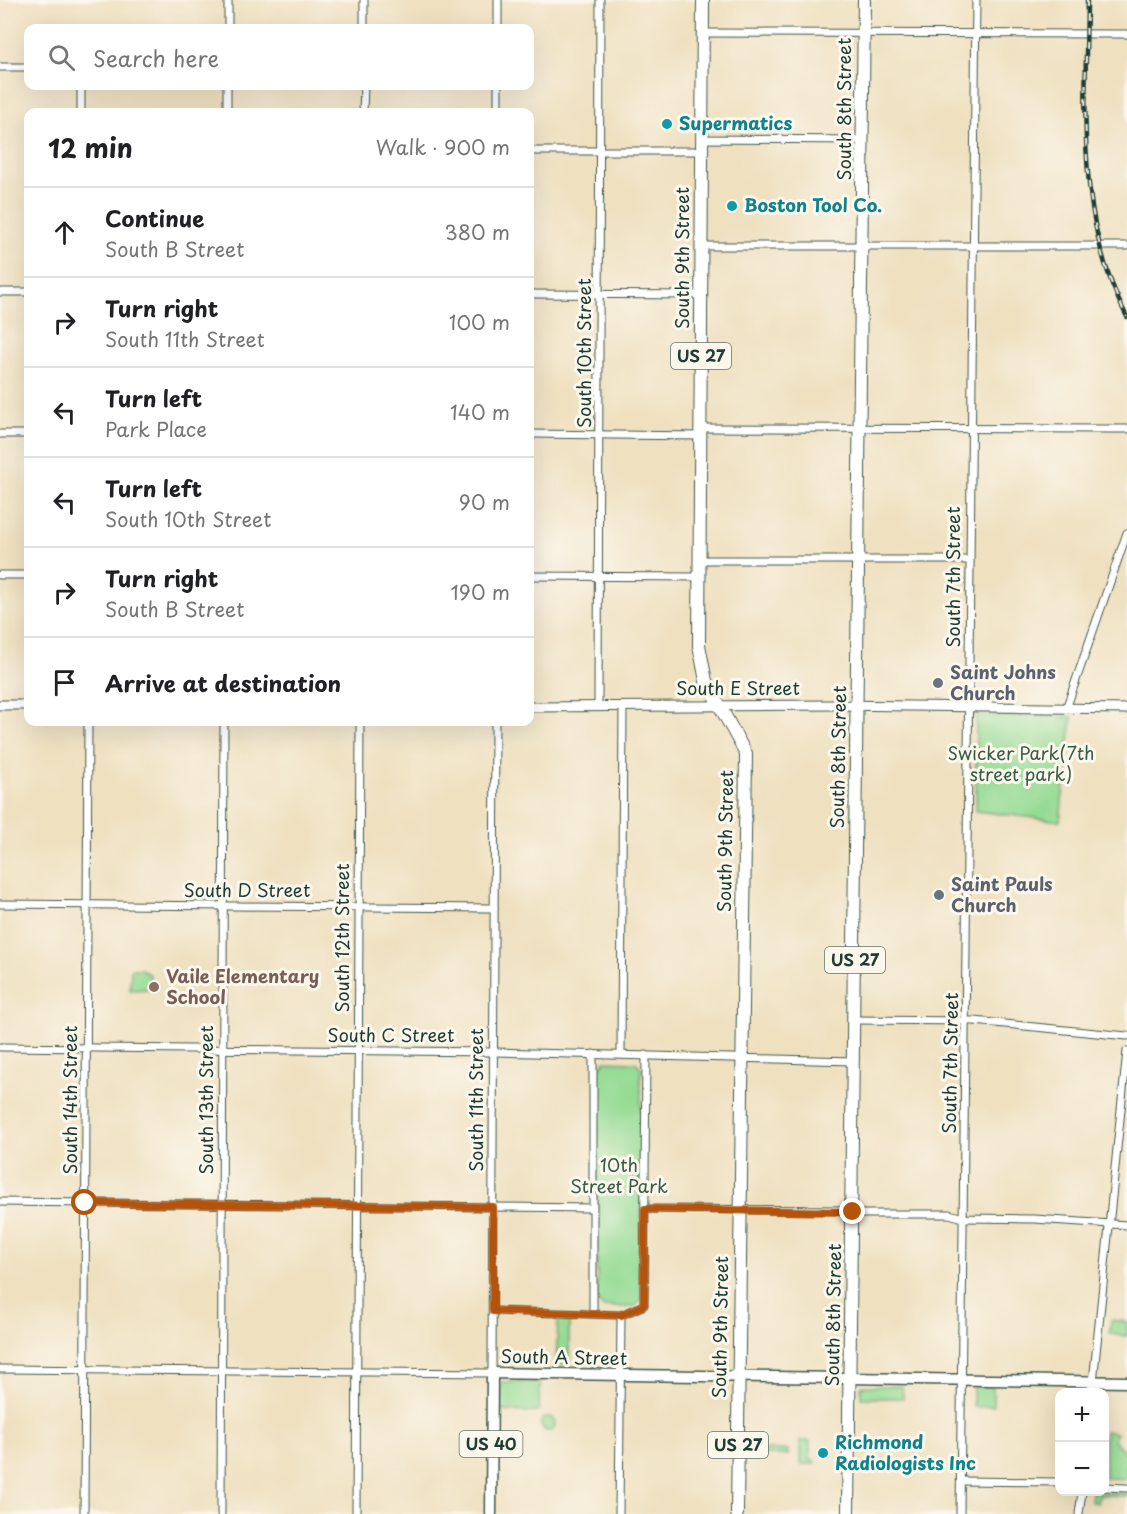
<!DOCTYPE html>
<html lang="en">
<head>
<meta charset="utf-8">
<style>
  :root { --surface:#fff; --page:#f2f2f2; --text:#202124; --muted:#757577; --line:#e0e0e0 }
  body { margin:0; font-family:"Playpen Sans",sans-serif; background:var(--page); color:var(--text) }
  .controls { position:absolute; right:18px; bottom:18px; display:grid; overflow:hidden; border-radius:12px; box-shadow:0 6px 24px #0002 }
  .controls button { width:54px; height:54px; display:grid; place-items:center; padding:0; border:0; border-bottom:2px solid var(--line); background:var(--surface); color:var(--text); font:30px sans-serif }
  .stop { position:absolute; width:18px; height:18px; margin:-14px; border:4px solid #b45309; border-radius:50%; background:#fff }
  .stop.end { background:#b45309; border-color:#fff; box-shadow:0 2px 6px #0008 }
  .list { margin:0; padding:0; list-style:none }
  h2 { display:flex; justify-content:space-between; align-items:center; height:78px; margin:0; padding:0 24px; font-size:26px }
  h2 small { font-size:20px; font-weight:400; color:var(--muted) }
  .list li { display:grid; grid-template-columns:39px 1fr auto; gap:18px; align-items:center; box-sizing:border-box; height:90px; padding:0 24px; border-top:2px solid var(--line) }
  .list b { display:block; font-size:22px; white-space:nowrap }
  .list p { margin:0; font-size:20px; white-space:nowrap; color:var(--muted) }
  .list em { font-size:20px; font-style:normal; color:var(--muted) }
  .icon { flex:none; width:33px; height:33px; fill:none; stroke:currentColor; stroke-width:2; stroke-linecap:round; stroke-linejoin:round }
  .map { position:relative; flex:none; width:1127px; height:1514px; overflow:hidden }
  .search { position:absolute; background:var(--surface); box-shadow:0 6px 24px #0002; left:24px; top:24px; width:510px; height:66px; display:flex; align-items:center; gap:15px; box-sizing:border-box; padding:0 21px; border-radius:12px; color:var(--muted); font-size:22px }
  .panel { position:absolute; background:var(--surface); box-shadow:0 6px 24px #0002; left:24px; top:108px; width:510px; height:618px; border-radius:12px }
  .map>svg:first-child { display:block }
  .green { fill:#96db94; stroke:#5a8c64; stroke-width:1.5 }
  .lines { fill:none; stroke-linecap:round; stroke-linejoin:round }
  .street-casing { stroke:#3e5549; stroke-width:9 }
  .secondary-casing { stroke:#3e5549; stroke-width:11 }
  .primary-casing { stroke:#3e5549; stroke-width:13 }
  .highway-casing { stroke:#3e5549; stroke-width:14 }
  .street { stroke:#fff; stroke-width:7 }
  .secondary { stroke:#fff; stroke-width:9 }
  .primary { stroke:#fff; stroke-width:10 }
  .highway { stroke:#fff; stroke-width:12 }
  .rail-casing { stroke:#1f3d34; stroke-width:4.5 }
  .rail { stroke:#fbf7ec; stroke-width:2; stroke-dasharray:7; stroke-linecap:butt }
  .route { stroke:#b45309; stroke-width:8 }
  .culture-dot { fill:#0f9aa8; stroke:#fbf7ec; stroke-width:2 }
  .worship-dot { fill:#6b7280; stroke:#fbf7ec; stroke-width:2 }
  .education-dot { fill:#8d6e63; stroke:#fbf7ec; stroke-width:2 }
  .labels { text-anchor:middle; stroke-width:6; stroke-linejoin:round; paint-order:stroke }
  .shield { fill:#fbf7ec; stroke:#61756b; stroke-width:1.5 }
  .shield-label { font-size:16px; font-weight:bold; fill:#1f3d34 }
  .street-label { font-size:18px; fill:#1f3d34; stroke:#fbf7ec }
  .culture-label { font-size:18px; font-weight:bold; fill:#0d838f; stroke:#fbf7ec; text-anchor:start }
  .worship-label { font-size:18px; font-weight:bold; fill:#5b616d; stroke:#fbf7ec; text-anchor:start }
  .park-label { font-size:18px; fill:#375d47; stroke:#fbf7ec }
  .education-label { font-size:18px; font-weight:bold; fill:#785e54; stroke:#fbf7ec; text-anchor:start }
</style>
</head>
<body>
<div class="map">
<svg width="1127" height="1514" viewBox="0 0 1127 1514">
  <rect width="100%" height="100%" fill="#fbf7ec"/>
  <filter id="ink" filterUnits="userSpaceOnUse"><feTurbulence type="fractalNoise" baseFrequency=".0167" numOctaves="2"/><feDisplacementMap in="SourceGraphic" scale="12" xChannelSelector="R" yChannelSelector="G"/><feConvolveMatrix kernelMatrix="1 2 1 2 8 2 1 2 1" color-interpolation-filters="sRGB"/></filter>
  <filter id="wash" filterUnits="userSpaceOnUse"><feTurbulence type="fractalNoise" baseFrequency=".008" numOctaves="4" result="noise"/><feDisplacementMap in="SourceGraphic" scale="24" xChannelSelector="R" yChannelSelector="G"/><feGaussianBlur stdDeviation="1.35" result="paint"/><feColorMatrix in="noise" values="0 0 0 0 0 0 0 0 0 0 0 0 0 0 0 0 0 1.4 0 .05"/><feComposite in="paint" operator="in"/></filter>
  <g filter="url(#wash)">
    <rect width="100%" height="100%" fill="#efe0c0"/>
    <!-- green -->
    <g class="green">
      <polygon points="976,715 1072,717 1060,821 976,811"/>
      <polygon points="131,969 141,969 150,975 149,989 130,990"/>
      <polygon points="605,1061 635,1062 641,1067 641,1300 634,1307 603,1307 597,1301 598,1069"/>
      <polygon points="558,1318 569,1318 569,1365 556,1365"/>
      <polygon points="1111,1320 1127,1322 1127,1336 1109,1334"/>
      <polygon points="501,1382 540,1382 539,1409 536,1412 501,1411"/>
      <polygon points="861,1386 902,1386 903,1398 861,1398"/>
      <polygon points="973,1387 993,1387 993,1406 973,1407"/>
      <circle cx="548" cy="1424" r="7"/>
      <polygon points="1105,1431 1116,1433 1114,1440 1127,1455 1127,1479 1105,1478"/>
      <polygon points="800,1441 810,1441 810,1459 814,1460 815,1464 800,1464"/>
      <polygon points="749,1443 752,1443 753,1450 788,1450 788,1455 749,1455"/>
      <polygon points="1092,1492 1127,1493 1127,1496 1099,1495 1097,1503 1091,1502"/>
    </g>
  </g>
  <g filter="url(#ink)">
    <g class="lines">
      <!-- street casing -->
      <g class="street-casing">
        <g id="street">
          <polyline points="364,0 364,28"/>
          <polyline points="228,28 228,0"/>
          <polyline points="498,28 498,0"/>
          <polyline points="703,33 1127,34"/>
          <polyline points="0,67 28,67"/>
          <polyline points="81,86 81,112"/>
          <polyline points="227,112 227,86"/>
          <polyline points="363,112 364,86"/>
          <polyline points="498,112 498,86"/>
          <polyline points="701,139 863,140"/>
          <polyline points="530,151 701,151"/>
          <polyline points="701,246 1127,246"/>
          <polyline points="0,292 28,292"/>
          <polyline points="530,294 700,295"/>
          <polyline points="702,428 1127,429"/>
          <polyline points="0,434 28,434"/>
          <polyline points="530,434 701,436"/>
          <polyline points="701,560 969,560"/>
          <polyline points="0,575 28,575"/>
          <polyline points="530,576 701,577"/>
          <polyline points="598,706 600,0"/>
          <polyline points="1066,709 1127,533"/>
          <polyline points="0,904 494,908"/>
          <polyline points="854,1020 974,1021 1127,1036"/>
          <polyline points="0,1047 494,1052 854,1061"/>
          <polyline points="621,1054 623,707"/>
          <polyline points="0,1202 592,1208"/>
          <polyline points="645,1209 843,1210 861,1214 949,1214 964,1218 1034,1219 1127,1225"/>
          <polyline points="493,1311 621,1315 644,1305 646,1055"/>
          <polyline points="593,1313 593,1054"/>
          <polyline points="0,1369 492,1373 495,722"/>
          <polyline points="1092,1392 1127,1051"/>
          <polyline points="961,1481 1060,1482"/>
          <polyline points="1104,1487 1127,1488"/>
          <polyline points="84,1514 88,722"/>
          <polyline points="221,1514 224,722"/>
          <polyline points="356,1514 360,722"/>
          <polyline points="619,1514 621,1315"/>
          <polyline points="960,1514 976,0"/>
          <polyline points="1079,1514 1082,1492"/>
        </g>
      </g>
      <!-- secondary casing -->
      <g class="secondary-casing">
        <g id="secondary">
          <polyline points="0,705 28,705"/>
          <polyline points="530,707 834,705 1127,709"/>
        </g>
      </g>
      <!-- primary casing -->
      <g class="primary-casing">
        <polyline id="primary" points="491,1514 492,1373 1127,1382"/>
      </g>
      <!-- highway casing -->
      <g class="highway-casing">
        <g id="highway">
          <polyline points="703,0 699,645 706,681 746,754 737,1514"/>
          <polyline points="848,1514 864,0"/>
        </g>
      </g>
      <!-- street -->
      <use href="#street" class="street"/>
      <!-- secondary -->
      <use href="#secondary" class="secondary"/>
      <!-- primary -->
      <use href="#primary" class="primary"/>
      <!-- highway -->
      <use href="#highway" class="highway"/>
      <!-- rail casing -->
      <g class="rail-casing">
        <path id="rail" d="M1087,0c-1,107 -12,219 40,317"/>
      </g>
      <!-- rail -->
      <use href="#rail" class="rail"/>
    </g>
  </g>
  <g class="lines" filter="url(#ink)">
    <!-- route -->
    <polyline class="route" points="85,1203 493,1207 493,1311 621,1315 644,1305 645,1209 853,1212"/>
  </g>
  <!-- markers -->
  <g class="culture-dot">
    <circle cx="667" cy="124" r="6"/>
    <circle cx="732" cy="206" r="6"/>
    <circle cx="823" cy="1453" r="6"/>
  </g>
  <g class="worship-dot">
    <circle cx="938" cy="683" r="6"/>
    <circle cx="939" cy="895" r="6"/>
  </g>
  <circle class="education-dot" cx="154" cy="987" r="6"/>
  <g class="labels">
    <!-- shield labels -->
    <g class="shield">
      <rect x="671" y="343" width="60" height="26" rx="4.5"/>
      <rect x="825" y="947" width="60" height="26" rx="4.5"/>
      <rect x="459.5" y="1431" width="63" height="26" rx="4.5"/>
      <rect x="708" y="1432" width="60" height="26" rx="4.5"/>
    </g>
    <g class="shield-label">
      <text x="701" y="362">US 27</text>
      <text x="855" y="966">US 27</text>
      <text x="491" y="1450">US 40</text>
      <text x="738" y="1451">US 27</text>
    </g>
    <!-- street labels -->
    <g class="street-label">
      <text transform="translate(845 109) rotate(-90)" y="6">South 8th Street</text>
      <text transform="translate(683 258) rotate(-90)" y="6">South 9th Street</text>
      <text transform="translate(585 353) rotate(-90)" y="6">South 10th Street</text>
      <text transform="translate(954 577) rotate(-90)" y="6">South 7th Street</text>
      <text x="738" y="695">South E Street</text>
      <text transform="translate(839 757) rotate(-89)" y="6">South 8th Street</text>
      <text transform="translate(726 841) rotate(-89)" y="6">South 9th Street</text>
      <text x="247" y="897">South D Street</text>
      <text transform="translate(343 938) rotate(-90)" y="6">South 12th Street</text>
      <text x="391" y="1042">South C Street</text>
      <text transform="translate(951 1063) rotate(-89)" y="6">South 7th Street</text>
      <text transform="translate(71 1100) rotate(-90)" y="6">South 14th Street</text>
      <text transform="translate(207 1100) rotate(-90)" y="6">South 13th Street</text>
      <text transform="translate(477 1100) rotate(-90)" y="6">South 11th Street</text>
      <text transform="translate(834 1315) rotate(-89)" y="6">South 8th Street</text>
      <text transform="translate(721 1327) rotate(-89)" y="6">South 9th Street</text>
      <text transform="translate(564 1358) rotate(1)" y="6">South A Street</text>
    </g>
    <!-- culture labels -->
    <g class="culture-label">
      <text x="679" y="130">Supermatics</text>
      <text x="744" y="212">Boston Tool Co.</text>
      <text x="835" y="1449">Richmond<tspan x="835" dy="21">Radiologists Inc</tspan></text>
    </g>
    <!-- worship labels -->
    <g class="worship-label">
      <text x="950" y="679">Saint Johns<tspan x="950" dy="21">Church</tspan></text>
      <text x="951" y="891">Saint Pauls<tspan x="951" dy="21">Church</tspan></text>
    </g>
    <!-- park labels -->
    <g class="park-label">
      <text x="1021" y="760">Swicker Park(7th<tspan x="1021" dy="21">street park)</tspan></text>
      <text x="619" y="1172">10th<tspan x="619" dy="21">Street Park</tspan></text>
    </g>
    <!-- education labels -->
    <g class="education-label">
      <text x="166" y="983">Vaile Elementary<tspan x="166" dy="21">School</tspan></text>
    </g>
  </g>
</svg>
<div class="controls">
<button>+</button>
<button>−</button>
</div>
<div class="stop" style="left:85px;top:1203px"></div>
<div class="stop end" style="left:853px;top:1212px"></div>
<div class="search"><svg class="icon" aria-label="search" viewBox="0 0 24 24"><circle cx="10" cy="10" r="6"/><path d="M15 15l6 6"/></svg>Search here</div>
<section class="panel">
<h2>12 min<small>Walk · 900 m</small></h2>
<ul class="list">
<li><svg class="icon" aria-label="ahead" viewBox="0 0 24 24"><path d="M12 20V5M6 11l6-6 6 6"/></svg><div><b>Continue</b><p>South B Street</p></div><em>380 m</em></li>
<li><svg class="icon" aria-label="right" viewBox="0 0 24 24"><path d="M7 20v-9h11M14 6l5 5-5 5"/></svg><div><b>Turn right</b><p>South 11th Street</p></div><em>100 m</em></li>
<li><svg class="icon" aria-label="left" viewBox="0 0 24 24"><path d="M17 20v-9H6M10 6l-5 5 5 5"/></svg><div><b>Turn left</b><p>Park Place</p></div><em>140 m</em></li>
<li><svg class="icon" aria-label="left" viewBox="0 0 24 24"><path d="M17 20v-9H6M10 6l-5 5 5 5"/></svg><div><b>Turn left</b><p>South 10th Street</p></div><em>90 m</em></li>
<li><svg class="icon" aria-label="right" viewBox="0 0 24 24"><path d="M7 20v-9h11M14 6l5 5-5 5"/></svg><div><b>Turn right</b><p>South B Street</p></div><em>190 m</em></li>
<li><svg class="icon" aria-label="arrive" viewBox="0 0 24 24"><path d="M6 21V4h12l-3 4 3 4H6"/></svg><div><b>Arrive at destination</b></div></li>
</ul>
</section>
</div>
</body>
</html>
